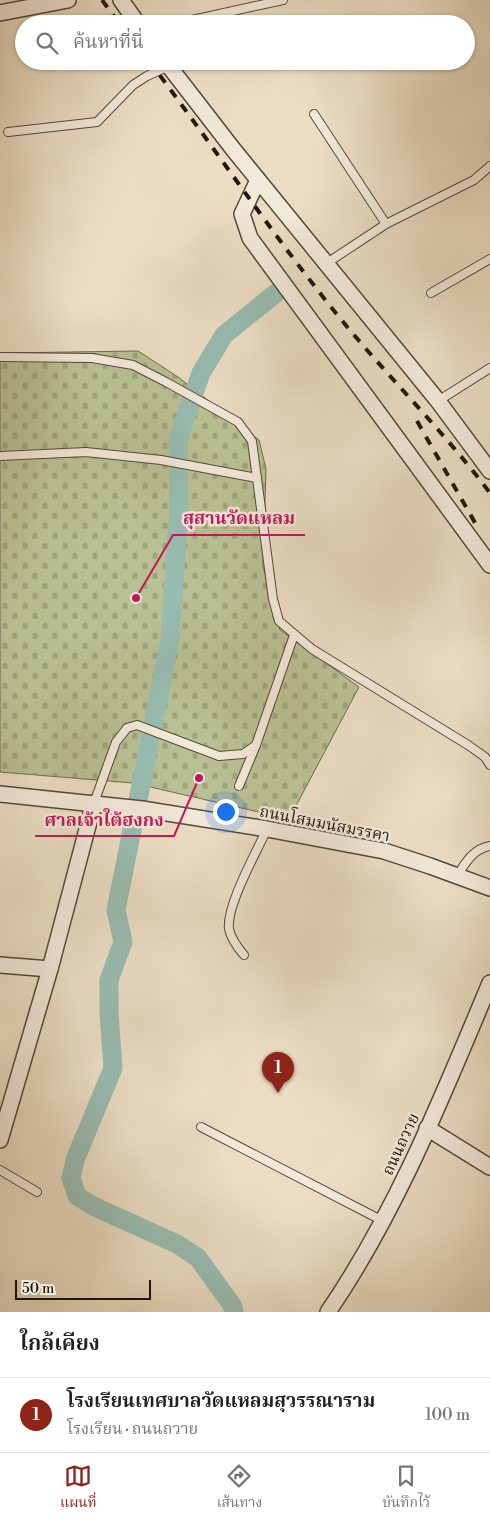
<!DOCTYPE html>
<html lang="th">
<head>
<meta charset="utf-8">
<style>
  :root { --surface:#fff; --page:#f2f2f2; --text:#222; --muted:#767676; --line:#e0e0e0; --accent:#8f2418 }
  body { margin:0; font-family:"Libre Bodoni","Noto Serif Thai",serif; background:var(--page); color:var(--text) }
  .scale { position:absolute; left:15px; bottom:12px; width:136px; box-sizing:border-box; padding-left:5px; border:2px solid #22160a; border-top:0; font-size:14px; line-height:18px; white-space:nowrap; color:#22160a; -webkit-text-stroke:4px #f2e9d9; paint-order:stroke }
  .you { position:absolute; left:225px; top:811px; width:18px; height:18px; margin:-12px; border:4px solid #fff; border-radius:50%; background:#1a73e8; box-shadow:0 0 0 8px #1a73e833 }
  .badge { display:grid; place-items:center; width:32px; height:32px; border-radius:50%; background:var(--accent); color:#fff; font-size:16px; font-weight:700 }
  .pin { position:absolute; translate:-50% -41px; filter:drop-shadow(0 1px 2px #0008) }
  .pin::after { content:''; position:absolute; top:26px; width:18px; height:15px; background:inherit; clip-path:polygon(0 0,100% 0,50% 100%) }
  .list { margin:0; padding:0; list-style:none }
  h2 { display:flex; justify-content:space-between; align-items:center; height:65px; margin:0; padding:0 20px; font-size:21px }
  h2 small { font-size:16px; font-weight:400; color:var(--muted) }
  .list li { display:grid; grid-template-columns:32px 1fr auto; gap:15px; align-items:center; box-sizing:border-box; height:75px; padding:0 20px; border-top:1px solid var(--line) }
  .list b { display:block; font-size:19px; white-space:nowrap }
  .list p { margin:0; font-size:16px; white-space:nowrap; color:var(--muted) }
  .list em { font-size:16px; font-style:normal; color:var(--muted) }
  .icon { flex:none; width:28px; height:28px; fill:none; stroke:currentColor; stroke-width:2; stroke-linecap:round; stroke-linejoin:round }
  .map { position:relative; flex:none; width:490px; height:1312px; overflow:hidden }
  .search { position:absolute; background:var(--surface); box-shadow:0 1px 4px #0004; left:15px; right:15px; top:15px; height:55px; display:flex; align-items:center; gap:12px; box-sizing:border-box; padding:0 18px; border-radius:28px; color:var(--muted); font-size:19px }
  .sheet { height:140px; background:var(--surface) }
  nav { display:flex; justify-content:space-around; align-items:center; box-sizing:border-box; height:70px; border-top:1px solid var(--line); background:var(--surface); font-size:14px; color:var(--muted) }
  nav a { display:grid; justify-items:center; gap:2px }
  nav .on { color:var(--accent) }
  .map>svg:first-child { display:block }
  .cemetery { fill:url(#cemetery-stones); stroke:#6e6b4e }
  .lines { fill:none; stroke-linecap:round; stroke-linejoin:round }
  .canal { stroke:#98bcb1; stroke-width:19 }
  .service-casing { stroke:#544838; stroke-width:10 }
  .minor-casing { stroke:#544838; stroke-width:18 }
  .service { stroke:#f2e9d9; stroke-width:8 }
  .minor { stroke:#f2e9d9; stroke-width:15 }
  .rail { stroke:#22160a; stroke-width:4; stroke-dasharray:9 9; stroke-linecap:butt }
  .labels { text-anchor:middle; stroke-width:5; stroke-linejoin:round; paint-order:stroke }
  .street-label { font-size:16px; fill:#22160a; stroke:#f2e9d9 }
  .leader { fill:none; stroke:#c2185b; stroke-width:2 }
  .callout-dot { fill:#c2185b; stroke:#f2e9d9; stroke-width:2 }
  .callout-label { font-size:18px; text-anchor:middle; font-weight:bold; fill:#c2185b; stroke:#f2e9d9; stroke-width:5; stroke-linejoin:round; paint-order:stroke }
</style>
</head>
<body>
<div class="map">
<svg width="490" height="1312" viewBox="0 0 490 1312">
  <defs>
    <pattern id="cemetery-stones" width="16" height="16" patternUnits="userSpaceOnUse" patternTransform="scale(1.25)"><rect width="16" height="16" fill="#b9c093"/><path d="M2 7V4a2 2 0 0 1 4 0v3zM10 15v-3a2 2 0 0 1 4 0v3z" fill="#9fa47d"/></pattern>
  </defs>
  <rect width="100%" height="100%" fill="#ebddc4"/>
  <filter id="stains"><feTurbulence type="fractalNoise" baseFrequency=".004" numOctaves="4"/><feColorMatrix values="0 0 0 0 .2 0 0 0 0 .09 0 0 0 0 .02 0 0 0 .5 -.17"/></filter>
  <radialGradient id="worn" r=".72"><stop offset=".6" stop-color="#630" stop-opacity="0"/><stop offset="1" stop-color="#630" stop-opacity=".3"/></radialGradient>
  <!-- cemetery -->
  <polygon class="cemetery" points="138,351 178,377 259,440 266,469 263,566 280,630 359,687 289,819 133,783 0,772 0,353"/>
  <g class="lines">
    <!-- canal -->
    <polyline class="canal" points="234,1312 232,1305 198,1258 177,1244 93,1206 77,1196 71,1178 75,1160 113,1068 109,1014 109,980 123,942 116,910 170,640 179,508 178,439 201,373 224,335 276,293"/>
    <!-- service casing -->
    <g class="service-casing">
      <g id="service">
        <polyline points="174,24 283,0"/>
        <polyline points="314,114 386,224"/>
        <polyline points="8,132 97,122 133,85 147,76 169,66"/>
        <polyline points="327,263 386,224 474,180 490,166"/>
        <polyline points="431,293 490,259"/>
        <polyline points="0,357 92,358 133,365 166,382 238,422 252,441 273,599 279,621 312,649 468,745 485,757 490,765"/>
        <polyline points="438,401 490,368"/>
        <polyline points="0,456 86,452 161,460 257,478"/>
        <polyline points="239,786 256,745"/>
        <polyline points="94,803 116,742 127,728 137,725 219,756 243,754 256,745 294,635"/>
        <path d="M457,876c9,-14 16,-27 33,-30"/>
        <path d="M244,955c-6,-7 -13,-16 -15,-26 -3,-23 28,-78 38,-100"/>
        <polyline points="201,1127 383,1221"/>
        <polyline points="0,1170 37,1192"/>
      </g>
    </g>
    <!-- minor casing -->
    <g class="minor-casing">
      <g id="minor">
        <polyline points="121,0 138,24"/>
        <polyline points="0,13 68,0"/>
        <polyline points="165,61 233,149 438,401 490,471"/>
        <polyline points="258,180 242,214 250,238 490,565"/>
        <polyline points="0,794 142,809 267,829 384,851 430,866 490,888"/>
        <polyline points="0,965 50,969"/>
        <polyline points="427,1128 490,1167"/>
        <polyline points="0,1140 50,969 94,803"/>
        <path d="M328,1312c69,-101 115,-217 162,-329"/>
      </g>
    </g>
    <!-- service -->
    <use href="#service" class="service"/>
    <!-- minor -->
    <use href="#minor" class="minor"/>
    <!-- rail -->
    <g class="rail">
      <polyline points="102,0 120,24"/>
      <path d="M149,61c66,87 126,178 195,262 48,58 101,110 146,170"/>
      <polyline points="417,421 478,528"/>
    </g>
  </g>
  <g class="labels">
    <!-- street labels -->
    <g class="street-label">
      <text transform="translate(325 823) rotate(11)" y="6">ถนนโสมมนัสมรรคา</text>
      <text transform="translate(400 1144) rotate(-65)" y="6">ถนนถวาย</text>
    </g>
  </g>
  <!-- callouts -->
  <path class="leader" d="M136 598L173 535H305M199 778L174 836H35"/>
  <g class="callout-dot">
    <circle cx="136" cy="598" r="5"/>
    <circle cx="199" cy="778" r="5"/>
  </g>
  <g class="callout-label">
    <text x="239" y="524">สุสานวัดแหลม</text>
    <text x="104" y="826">ศาลเจ้าใต้ฮงกง</text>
  </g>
  <rect width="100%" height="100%" filter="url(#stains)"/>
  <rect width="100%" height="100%" fill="url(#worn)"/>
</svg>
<div class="scale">50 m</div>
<div class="you"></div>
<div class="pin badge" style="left:278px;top:1093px">1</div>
<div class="search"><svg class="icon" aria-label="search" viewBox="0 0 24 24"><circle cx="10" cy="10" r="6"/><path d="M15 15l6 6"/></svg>ค้นหาที่นี่</div>
</div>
<section class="sheet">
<h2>ใกล้เคียง<small></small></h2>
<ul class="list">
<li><span class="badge">1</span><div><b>โรงเรียนเทศบาลวัดแหลมสุวรรณาราม</b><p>โรงเรียน · ถนนถวาย</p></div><em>100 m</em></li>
</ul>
</section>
<nav>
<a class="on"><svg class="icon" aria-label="map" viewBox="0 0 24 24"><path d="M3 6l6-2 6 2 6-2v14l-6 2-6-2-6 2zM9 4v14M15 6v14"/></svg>แผนที่</a>
<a><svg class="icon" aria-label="directions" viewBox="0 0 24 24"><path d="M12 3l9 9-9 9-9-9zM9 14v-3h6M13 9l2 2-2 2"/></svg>เส้นทาง</a>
<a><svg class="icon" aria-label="saved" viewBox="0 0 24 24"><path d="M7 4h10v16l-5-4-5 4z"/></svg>บันทึกไว้</a>
</nav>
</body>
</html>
